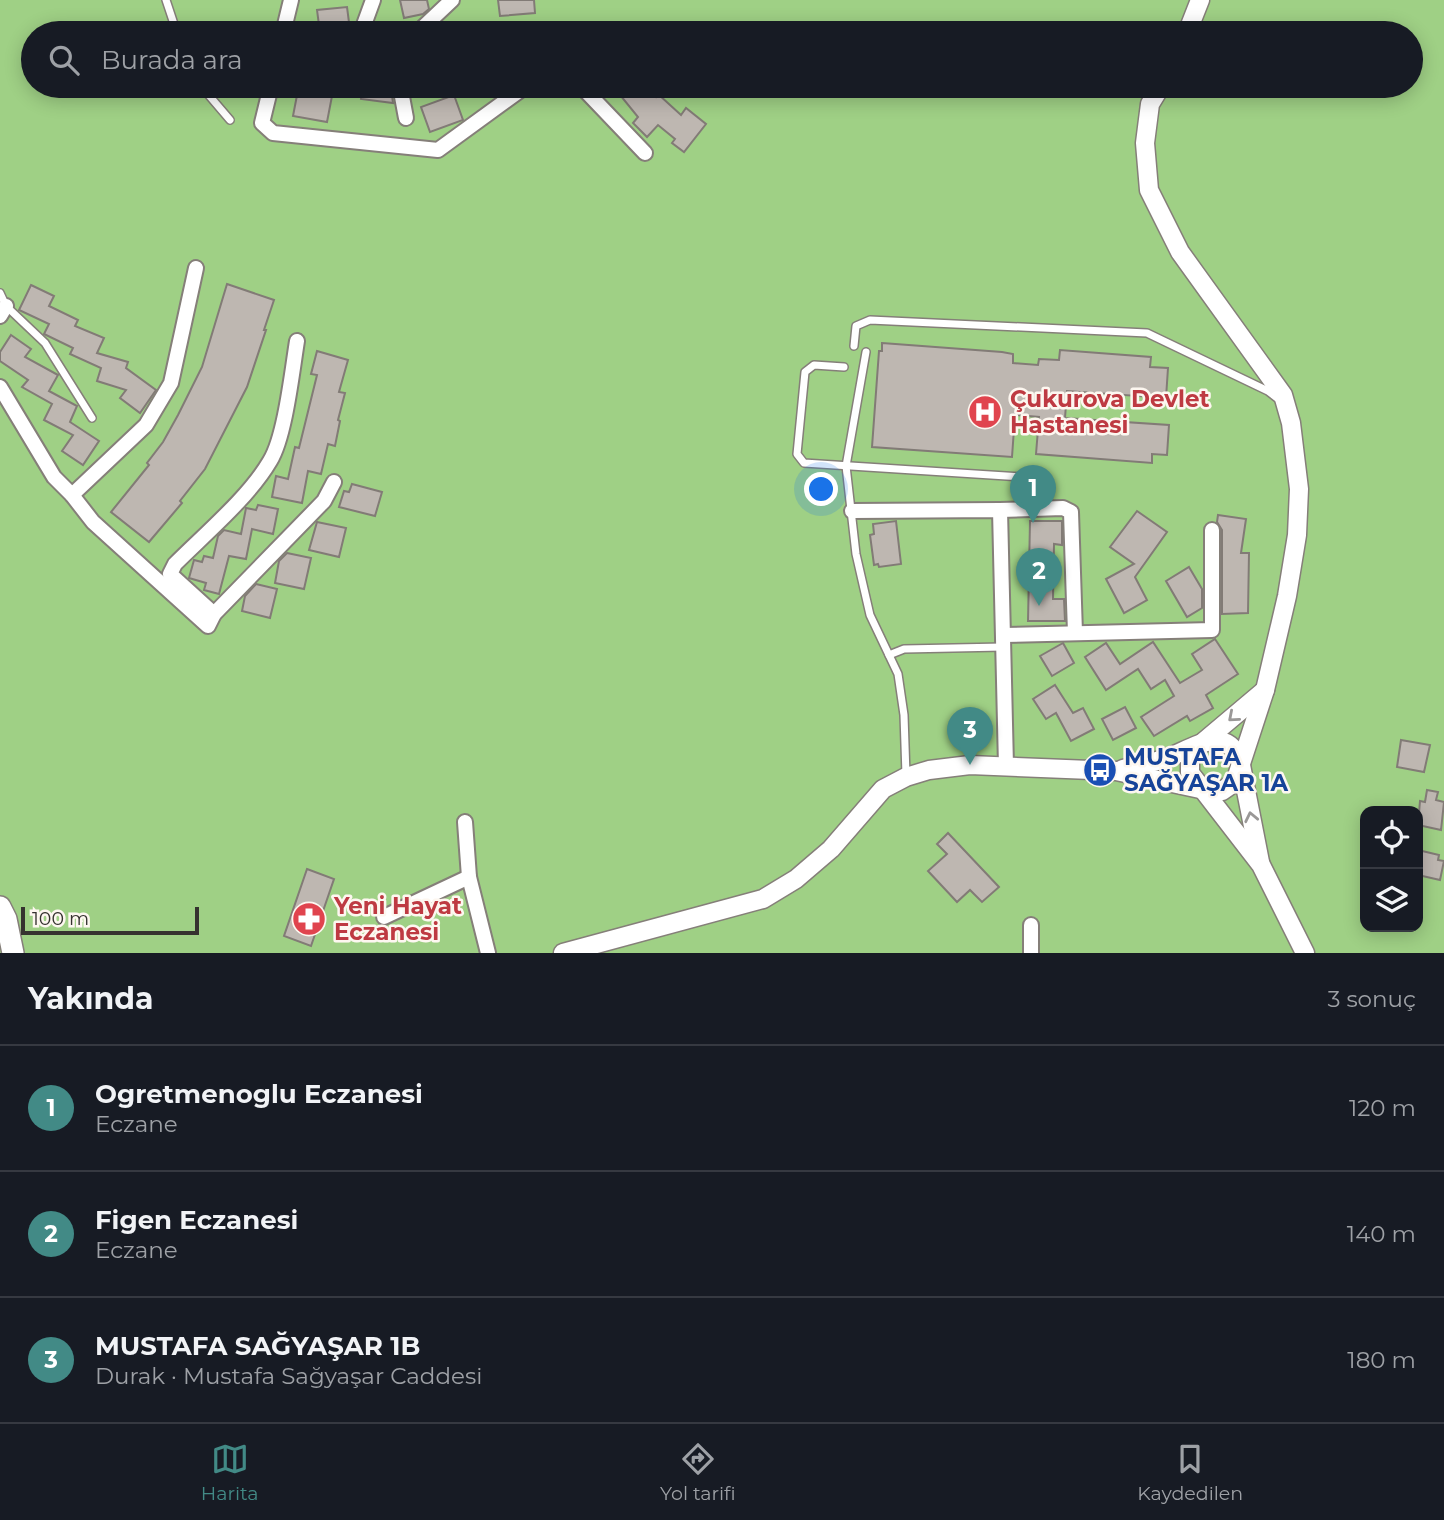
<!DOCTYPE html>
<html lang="tr">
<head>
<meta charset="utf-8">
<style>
  :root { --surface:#171b24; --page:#242831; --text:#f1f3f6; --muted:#9ea1a6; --line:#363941; --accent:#428a86 }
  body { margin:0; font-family:Montserrat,sans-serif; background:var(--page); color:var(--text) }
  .controls { position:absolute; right:21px; bottom:21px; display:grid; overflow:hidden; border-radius:14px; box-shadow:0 4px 18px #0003 }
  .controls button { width:63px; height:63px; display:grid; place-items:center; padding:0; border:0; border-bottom:2px solid var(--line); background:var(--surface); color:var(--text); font:35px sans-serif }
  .scale { position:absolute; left:21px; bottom:18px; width:178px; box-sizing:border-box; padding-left:7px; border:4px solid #35322f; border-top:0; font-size:19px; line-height:24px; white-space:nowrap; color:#35322f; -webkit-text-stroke:5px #fdf7f0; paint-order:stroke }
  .you { position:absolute; left:822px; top:490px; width:24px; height:24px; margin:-18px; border:5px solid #fff; border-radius:50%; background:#1a73e8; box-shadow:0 0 0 10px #1a73e833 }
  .badge { display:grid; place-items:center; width:46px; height:46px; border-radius:50%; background:var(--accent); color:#fff; font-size:23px; font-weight:700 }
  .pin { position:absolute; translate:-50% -58px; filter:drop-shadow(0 2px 4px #0008) }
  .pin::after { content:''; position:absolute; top:37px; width:24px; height:21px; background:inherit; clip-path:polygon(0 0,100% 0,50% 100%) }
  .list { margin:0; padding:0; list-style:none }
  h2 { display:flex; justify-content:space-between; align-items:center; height:91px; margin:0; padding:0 28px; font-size:30px }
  h2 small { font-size:23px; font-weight:400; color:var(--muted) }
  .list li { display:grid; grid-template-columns:46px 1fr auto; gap:21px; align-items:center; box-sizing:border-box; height:126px; padding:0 28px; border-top:2px solid var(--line) }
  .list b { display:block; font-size:26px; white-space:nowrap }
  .list p { margin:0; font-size:23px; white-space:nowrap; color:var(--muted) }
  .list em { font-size:23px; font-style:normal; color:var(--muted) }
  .icon { flex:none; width:38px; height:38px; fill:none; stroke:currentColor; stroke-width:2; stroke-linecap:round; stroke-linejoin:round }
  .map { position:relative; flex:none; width:1444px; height:953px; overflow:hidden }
  .search { position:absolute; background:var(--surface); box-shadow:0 4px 18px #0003; left:21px; right:21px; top:21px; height:77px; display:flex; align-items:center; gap:18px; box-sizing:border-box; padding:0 24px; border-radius:38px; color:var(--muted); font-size:26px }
  .sheet { height:469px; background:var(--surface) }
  nav { display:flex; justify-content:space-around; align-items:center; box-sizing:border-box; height:98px; border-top:2px solid var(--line); background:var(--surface); font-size:19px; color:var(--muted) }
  nav a { display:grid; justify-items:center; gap:4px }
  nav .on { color:var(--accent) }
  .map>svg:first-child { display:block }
  .green { fill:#9fd085; fill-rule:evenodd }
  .building { fill:#beb7b1; stroke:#827b76; stroke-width:2 }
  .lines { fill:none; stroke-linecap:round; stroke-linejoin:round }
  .service-casing { stroke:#857f79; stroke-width:10 }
  .minor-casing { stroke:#857f79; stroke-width:18 }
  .tertiary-casing { stroke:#857f79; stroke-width:21 }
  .secondary-casing { stroke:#857f79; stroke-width:24 }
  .service { stroke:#fff; stroke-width:7 }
  .minor { stroke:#fff; stroke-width:14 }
  .tertiary { stroke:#fff; stroke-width:18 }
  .secondary { stroke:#fff; stroke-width:21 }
  .oneway { stroke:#9a9897 }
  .labels { text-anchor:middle; stroke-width:5; stroke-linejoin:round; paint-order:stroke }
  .health-label { font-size:23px; font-weight:bold; fill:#be3a42; stroke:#fdf7f0; text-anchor:start }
  .transit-label { font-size:23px; font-weight:bold; fill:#164399; stroke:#fdf7f0; text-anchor:start }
</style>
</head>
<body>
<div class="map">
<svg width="1444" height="953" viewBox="0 0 1444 953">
  <rect width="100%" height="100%" fill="#f0e9e3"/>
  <!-- green -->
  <path class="green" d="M0,0h1444v953h-1444zM33,33h1378v53h-1378zM1365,811h53v116h-53z"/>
  <!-- building -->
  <g class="building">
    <polygon points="400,0 427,0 429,9 423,14 404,18"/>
    <polygon points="498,0 534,0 535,13 500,16"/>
    <polygon points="347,7 350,30 320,33 317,10"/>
    <polygon points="472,22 521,26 521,33 471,33"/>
    <polygon points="363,86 391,88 393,103 361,99"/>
    <polygon points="622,86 646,86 656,97 658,94 681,115 686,108 706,124 684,152 672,143 675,139 658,125 647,137 633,123 638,117 616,90"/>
    <polygon points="298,90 332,96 327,122 293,116"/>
    <polygon points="454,95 463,120 430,132 421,107"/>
    <polygon points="227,284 274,300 264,330 266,330 247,387 205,469 180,501 182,503 149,542 111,512 149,465 147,463 163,442 178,415 202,367"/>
    <polygon points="31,285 54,296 49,306 78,320 75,326 104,338 97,353 128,362 126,368 156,390 140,413 120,398 126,390 97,381 101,368 70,354 73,348 44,334 49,324 19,310"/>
    <polygon points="11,335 31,349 25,357 58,375 49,391 77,406 70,422 99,441 83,465 62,451 73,435 44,420 52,404 22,387 28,380 0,361 0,352"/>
    <polygon points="882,343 1002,352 1013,354 1013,363 1038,365 1039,359 1059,360 1060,350 1151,357 1150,367 1168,368 1166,398 1067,391 1065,418 1169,425 1167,455 1152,454 1152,463 1036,454 1039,417 1015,415 1012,457 872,447 879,351 882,351"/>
    <polygon points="317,351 348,360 339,392 345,393 338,420 340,421 335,446 328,444 321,474 308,471 302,503 272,497 276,476 288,479 295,447 299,448 317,375 311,374"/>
    <polygon points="352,484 382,492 375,516 339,507 344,491 349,492"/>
    <polygon points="258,505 278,509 273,534 252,529 246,559 229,556 219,594 204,590 206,583 189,578 194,560 202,562 204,556 213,558 218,536 224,530 241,534 246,508 256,510"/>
    <polygon points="1137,511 1167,532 1135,577 1147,600 1124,613 1106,579 1134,564 1110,547"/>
    <polygon points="1218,515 1246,519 1241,553 1249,553 1248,613 1222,614 1222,530 1217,522"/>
    <polygon points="896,521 901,564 879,567 878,564 874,565 870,535 874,534 873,524"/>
    <polygon points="1030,521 1062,521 1062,545 1054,544 1053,599 1064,599 1065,621 1028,621"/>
    <polygon points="317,522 346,528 339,557 309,550"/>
    <polygon points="287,553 311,558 304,589 275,583 279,561"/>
    <polygon points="1189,567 1202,589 1202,608 1187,617 1166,581"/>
    <polygon points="256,584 277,589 270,618 242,611 245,596"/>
    <polygon points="1215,639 1238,674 1206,695 1213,708 1190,721 1187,716 1154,736 1141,717 1174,696 1165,680 1151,689 1138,669 1106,690 1085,657 1106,643 1120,664 1153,642 1180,683 1202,670 1192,654"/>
    <polygon points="1063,643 1074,663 1052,676 1040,656"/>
    <polygon points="1055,685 1073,713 1083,708 1094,729 1071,741 1056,713 1046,719 1033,699"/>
    <polygon points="1125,707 1136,728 1113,740 1102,719"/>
    <polygon points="1401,740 1430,745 1424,772 1397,767"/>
    <polygon points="1427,790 1438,792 1436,800 1444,802 1441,830 1418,825 1420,801 1425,802"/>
    <polygon points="948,833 999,887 982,902 970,890 957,902 928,871 947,854 937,844"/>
    <polygon points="1418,850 1439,855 1438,860 1444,861 1440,880 1418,875"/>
    <polygon points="307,869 334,879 311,946 284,936"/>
  </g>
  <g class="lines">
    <!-- service casing -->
    <g class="service-casing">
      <g id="service">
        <polyline points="166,0 177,33"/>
        <polyline points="201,86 230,120"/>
        <polyline points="0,293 6,306 45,343 92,418"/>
        <polyline points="854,346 856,326 870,320 1147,333 1268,391 1277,398"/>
        <polyline points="866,352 846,466 856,554 870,615 898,674 904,715 906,775"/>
        <polyline points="844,367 814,365 805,372 797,454 804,463 1021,477"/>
        <polyline points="889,655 904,649 1003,647"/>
      </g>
    </g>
    <!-- minor casing -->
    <g class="minor-casing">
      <g id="minor">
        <polyline points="283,33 291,0"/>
        <polyline points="361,33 373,0"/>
        <polyline points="417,33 452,0"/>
        <polyline points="271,86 262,123 273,133 438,150 526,86"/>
        <polyline points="400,86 406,118"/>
        <polyline points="581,86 645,153"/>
        <polyline points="0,316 6,306"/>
        <polyline points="0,387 54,477 72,495 93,522 208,626 214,614 324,501 334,482"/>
        <polyline points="72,495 146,425 171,383 196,268"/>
        <polyline points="1000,510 1063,508 1071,512 1075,633"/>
        <polyline points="852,511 1000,510 1006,766"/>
        <path d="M214,614l-44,-40 5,-10c30,-30 74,-67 95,-103 15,-24 22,-89 27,-120"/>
        <polyline points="1003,635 1212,630 1212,530"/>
        <polyline points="465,822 469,877 488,953"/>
        <polyline points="384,917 469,877"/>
        <polyline points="1031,953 1031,925"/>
      </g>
    </g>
    <!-- tertiary casing -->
    <g class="tertiary-casing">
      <g id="tertiary">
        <polyline points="1187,33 1200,0"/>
        <polyline points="1265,690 1195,749 1190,757 1190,773 1261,865 1305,953"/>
        <path d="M1123,769c15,-4 30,-6 44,-11 25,-9 58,-35 73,2l20,102"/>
        <polyline points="563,953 763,899 796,879 831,849 883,789 906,777 929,770 970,765 1116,771 1214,792 1222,791 1235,782 1265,690 1287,596 1297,535 1299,489 1291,423 1283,395 1180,252 1149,190 1145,143 1150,104 1161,86"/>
      </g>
    </g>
    <!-- secondary casing -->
    <g class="secondary-casing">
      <polyline id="secondary" points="0,907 6,919 13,953"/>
    </g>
    <!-- service -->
    <use href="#service" class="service"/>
    <!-- minor -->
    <use href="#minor" class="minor"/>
    <!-- tertiary -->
    <use href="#tertiary" class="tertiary"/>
    <!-- secondary -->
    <use href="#secondary" class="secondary"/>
  </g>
  <!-- one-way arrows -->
  <defs><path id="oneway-chevron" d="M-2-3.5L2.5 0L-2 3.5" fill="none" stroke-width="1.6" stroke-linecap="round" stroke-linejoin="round" transform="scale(1.75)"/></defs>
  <g class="oneway">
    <use href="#oneway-chevron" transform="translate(1233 717) rotate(139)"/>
    <use href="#oneway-chevron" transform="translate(1251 817) rotate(-102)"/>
  </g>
  <!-- icons -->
  <defs>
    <g id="hospital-disc" transform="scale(1.75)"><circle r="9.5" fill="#e0444e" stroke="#fdf7f0"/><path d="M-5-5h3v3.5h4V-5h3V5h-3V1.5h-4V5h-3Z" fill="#fff"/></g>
    <g id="bus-disc" transform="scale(1.75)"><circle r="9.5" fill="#1a4fb4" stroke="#fdf7f0"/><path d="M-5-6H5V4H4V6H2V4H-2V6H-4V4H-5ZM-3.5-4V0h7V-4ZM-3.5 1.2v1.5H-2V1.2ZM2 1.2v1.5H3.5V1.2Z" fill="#fff"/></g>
    <g id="pharmacy-disc" transform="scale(1.75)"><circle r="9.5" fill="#e0444e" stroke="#fdf7f0"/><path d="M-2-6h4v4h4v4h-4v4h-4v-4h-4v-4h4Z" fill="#fff"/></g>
  </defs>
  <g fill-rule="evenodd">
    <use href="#hospital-disc" x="985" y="412"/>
    <use href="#bus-disc" x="1100" y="770"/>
    <use href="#pharmacy-disc" x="309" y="919"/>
  </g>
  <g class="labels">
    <!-- health labels -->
    <g class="health-label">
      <text x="1010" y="407">Çukurova Devlet<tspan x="1010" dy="26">Hastanesi</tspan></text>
      <text x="334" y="914">Yeni Hayat<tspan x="334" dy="26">Eczanesi</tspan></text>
    </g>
    <!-- transit labels -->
    <g class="transit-label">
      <text x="1124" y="765">MUSTAFA<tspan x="1124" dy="26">SAĞYAŞAR 1A</tspan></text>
    </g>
  </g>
</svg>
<div class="controls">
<button><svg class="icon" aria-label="locate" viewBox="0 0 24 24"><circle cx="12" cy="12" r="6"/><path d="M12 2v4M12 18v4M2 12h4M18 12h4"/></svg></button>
<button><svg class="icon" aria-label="layers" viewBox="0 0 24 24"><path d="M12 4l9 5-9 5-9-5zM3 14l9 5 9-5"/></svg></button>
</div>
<div class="scale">100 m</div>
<div class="you"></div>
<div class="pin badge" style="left:1033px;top:523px">1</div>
<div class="pin badge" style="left:1039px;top:606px">2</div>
<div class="pin badge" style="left:970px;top:765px">3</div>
<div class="search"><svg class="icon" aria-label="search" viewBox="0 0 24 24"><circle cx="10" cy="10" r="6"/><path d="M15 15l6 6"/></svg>Burada ara</div>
</div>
<section class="sheet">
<h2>Yakında<small>3 sonuç</small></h2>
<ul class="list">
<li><span class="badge">1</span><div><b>Ogretmenoglu Eczanesi</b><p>Eczane</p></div><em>120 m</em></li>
<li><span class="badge">2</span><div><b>Figen Eczanesi</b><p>Eczane</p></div><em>140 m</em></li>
<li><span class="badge">3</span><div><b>MUSTAFA SAĞYAŞAR 1B</b><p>Durak · Mustafa Sağyaşar Caddesi</p></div><em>180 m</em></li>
</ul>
</section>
<nav>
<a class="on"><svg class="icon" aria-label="map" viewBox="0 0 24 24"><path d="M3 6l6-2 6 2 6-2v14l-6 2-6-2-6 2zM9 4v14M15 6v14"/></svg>Harita</a>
<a><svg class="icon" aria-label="directions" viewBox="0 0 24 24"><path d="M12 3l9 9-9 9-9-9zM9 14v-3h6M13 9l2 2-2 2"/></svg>Yol tarifi</a>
<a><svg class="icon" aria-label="saved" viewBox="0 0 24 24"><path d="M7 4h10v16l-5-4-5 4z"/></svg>Kaydedilen</a>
</nav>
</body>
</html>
